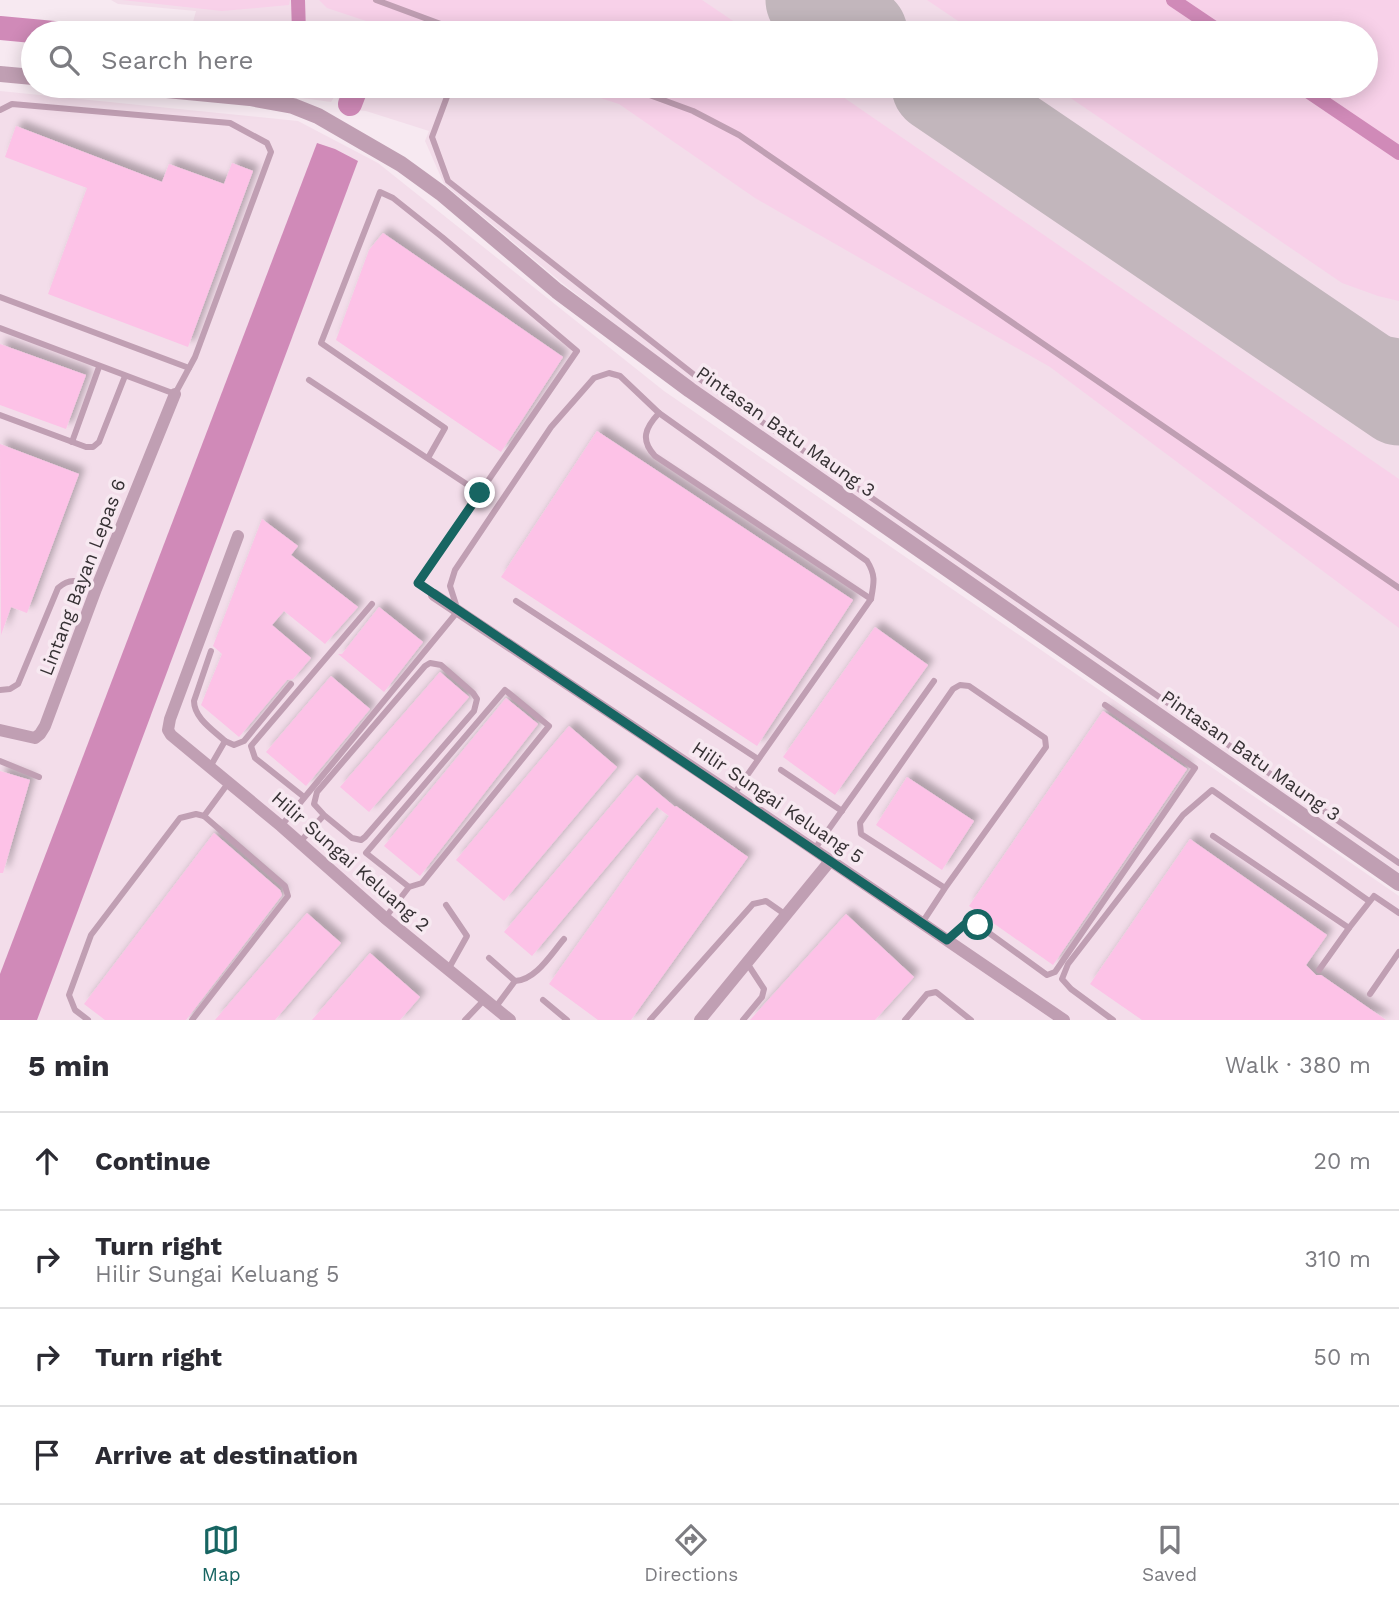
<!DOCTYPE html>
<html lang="en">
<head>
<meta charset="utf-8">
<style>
  :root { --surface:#fff; --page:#f7f7f7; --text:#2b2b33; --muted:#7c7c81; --line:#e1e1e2; --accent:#176562 }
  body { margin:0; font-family:"Work Sans",sans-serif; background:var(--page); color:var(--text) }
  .stop { position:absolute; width:21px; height:21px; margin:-16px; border:5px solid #176562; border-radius:50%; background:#fff }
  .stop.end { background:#176562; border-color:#fff; box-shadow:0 2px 7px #0008 }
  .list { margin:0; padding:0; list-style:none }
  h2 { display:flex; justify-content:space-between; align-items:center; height:91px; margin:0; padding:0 28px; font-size:30px }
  h2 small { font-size:23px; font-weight:400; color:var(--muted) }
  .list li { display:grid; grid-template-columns:46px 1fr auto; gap:21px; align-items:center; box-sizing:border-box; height:98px; padding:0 28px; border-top:2px solid var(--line) }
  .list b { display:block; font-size:26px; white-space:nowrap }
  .list p { margin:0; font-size:23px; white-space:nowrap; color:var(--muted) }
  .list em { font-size:23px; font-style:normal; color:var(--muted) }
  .icon { flex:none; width:38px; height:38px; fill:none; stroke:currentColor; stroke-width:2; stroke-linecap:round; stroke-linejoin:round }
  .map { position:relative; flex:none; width:1399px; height:1020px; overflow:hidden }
  .search { position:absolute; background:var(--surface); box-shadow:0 4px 18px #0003; left:21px; right:21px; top:21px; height:77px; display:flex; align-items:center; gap:18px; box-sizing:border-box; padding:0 24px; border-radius:38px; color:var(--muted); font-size:26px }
  .sheet { height:483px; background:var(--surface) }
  nav { display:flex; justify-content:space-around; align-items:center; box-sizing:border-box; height:98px; border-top:2px solid var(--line); background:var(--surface); font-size:19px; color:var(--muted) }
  nav a { display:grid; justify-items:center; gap:4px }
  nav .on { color:var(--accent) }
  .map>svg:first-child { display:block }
  .built { fill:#f3ddea }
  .green { fill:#f8d1e9 }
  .water { fill:#d08ab8 }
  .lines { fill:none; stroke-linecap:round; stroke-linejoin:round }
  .canal { stroke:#d08ab8; stroke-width:14 }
  .river { stroke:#d08ab8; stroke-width:24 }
  .taxiway { stroke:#c2b6bc; stroke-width:37 }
  .runway { stroke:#c2b6bc; stroke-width:93 }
  .building { fill:#fdc2e7; filter:url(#shadow) }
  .service { stroke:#c09fb3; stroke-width:6 }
  .minor { stroke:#c09fb3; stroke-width:12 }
  .tertiary { stroke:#c09fb3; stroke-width:16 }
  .route { stroke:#176562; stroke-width:9 }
  .labels { text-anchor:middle; stroke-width:7; stroke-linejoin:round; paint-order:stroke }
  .street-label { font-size:19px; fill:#363134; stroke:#f7e9f1 }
</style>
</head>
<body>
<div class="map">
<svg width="1399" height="1020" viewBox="0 0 1399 1020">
  <defs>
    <filter id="shadow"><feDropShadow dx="6" dy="-6" stdDeviation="3.5" flood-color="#0004"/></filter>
  </defs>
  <rect width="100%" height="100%" fill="#f7e9f1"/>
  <!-- built -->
  <g class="built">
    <polygon points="111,0 1399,0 1399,873 691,383 562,283 444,184 425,141 429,131 366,111 341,109 336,94 331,102 215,86 1366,86 1366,33 190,33 196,11 118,4"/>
    <polygon points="0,91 298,121 378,163 664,391 1399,896 1399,1020 0,1020"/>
  </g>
  <!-- green -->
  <g class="green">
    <polygon points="122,0 290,0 289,5 222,11"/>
    <polygon points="319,0 702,0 751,33 402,33 327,8"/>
    <polygon points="927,0 1399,0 1399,301 1378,296 1342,283 1053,86 1366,86 1366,33 976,33"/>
    <polygon points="563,86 827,86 1399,479 1399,628 1050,367 755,198 619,104"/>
  </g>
  <!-- water -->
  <polygon class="water" points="317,143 335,149 358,161 37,1020 0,1020 0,974"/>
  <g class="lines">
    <!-- canal -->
    <g class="canal">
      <polyline points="298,0 299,32"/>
      <polyline points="1173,0 1222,33"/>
      <polyline points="1300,86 1399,153"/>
    </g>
    <!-- river -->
    <g class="river">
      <polyline points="0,28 54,33"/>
      <polyline points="288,33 321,33"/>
      <polyline points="350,104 357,86"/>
    </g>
    <!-- taxiway -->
    <path class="taxiway" d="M1287,323c37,15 72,28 112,34"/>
    <!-- runway -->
    <g class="runway">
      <polyline points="812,0 861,33"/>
      <polyline points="938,86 1399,399"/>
    </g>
  </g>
  <!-- building -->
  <g class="building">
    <polygon points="16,126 162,182 169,164 224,184 232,163 253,171 188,347 48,294 87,188 5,157"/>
    <polygon points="383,233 563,357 501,452 336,340 369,250"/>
    <polygon points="0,344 86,375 66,429 0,405"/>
    <polygon points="597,431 853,600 757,746 501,577"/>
    <polygon points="0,444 79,474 27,613 11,607 1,635"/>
    <polygon points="262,519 298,546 291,555 358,607 325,644 284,611 272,625 311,658 293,679 287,680 239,737 201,705 222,654 213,646"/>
    <polygon points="379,607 423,642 384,692 338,654 342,654"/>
    <polygon points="875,627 928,665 835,795 783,757"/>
    <polygon points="440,672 469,697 369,812 340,787"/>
    <polygon points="331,676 370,709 306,786 266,752"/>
    <polygon points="506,698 538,724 420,876 384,846"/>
    <polygon points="1103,711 1187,769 1053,965 969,906"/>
    <polygon points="569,726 617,767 504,901 456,860"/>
    <polygon points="0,771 30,780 3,873 0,873"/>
    <polygon points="637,775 675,807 676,806 748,857 631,1020 598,1020 549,984 669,816 657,807 532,956 504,932"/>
    <polygon points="907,777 974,821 942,870 876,825"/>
    <polygon points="214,833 266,878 280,890 282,895 186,1020 105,1020 84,1004"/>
    <polygon points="1190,839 1327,935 1306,965 1316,975 1321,975 1386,1020 1142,1020 1090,984"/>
    <polygon points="307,913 341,943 275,1020 215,1020"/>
    <polygon points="846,914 914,977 875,1020 750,1020"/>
    <polygon points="370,953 420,997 400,1020 312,1020"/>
  </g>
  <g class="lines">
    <!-- service -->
    <g class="service">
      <polyline points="376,0 465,33"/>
      <polyline points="451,86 432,137 448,181 697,377 1399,863"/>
      <polyline points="625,86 693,111 739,135 1399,588"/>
      <polyline points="0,110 12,104 230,123 267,143 271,152 195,357 175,394 0,328"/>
      <polyline points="0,297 189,368"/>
      <polyline points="309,380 480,493"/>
      <path d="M659,413c-14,15 -19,27 -4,43l216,143"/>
      <polyline points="0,415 86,447 93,447 99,442 125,376"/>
      <polyline points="72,442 99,367"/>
      <polyline points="428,458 445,428 321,343 380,192 393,198 442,237 577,351 418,583 434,594"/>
      <polyline points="516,601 758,759"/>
      <path d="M0,690l10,-1 8,-5 40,-96c15,-13 22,-5 38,1"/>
      <polyline points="225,741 234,745 244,741 291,684"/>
      <polyline points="0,761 39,777"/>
      <path d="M210,767l15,-26c-12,-11 -31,-23 -31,-40l17,-50"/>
      <polyline points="781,770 842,811"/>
      <polyline points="304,797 255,758 251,746 372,604"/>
      <path d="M281,826l177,-215 -8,-25 5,-16 96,-143 43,-49 15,-5 11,3 39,37 208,148c9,14 7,22 4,38l-137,195"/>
      <polyline points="1213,836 1349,928 1374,896 1399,913"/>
      <polyline points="300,842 324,815 352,838 361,840 365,837 474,711 477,699 473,693 441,665 430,663 425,666 317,792 314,804 324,815"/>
      <polyline points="814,850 934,681"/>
      <polyline points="446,905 467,936 449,968"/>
      <polyline points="385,918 409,887 422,883 549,726 505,690 366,853 409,887"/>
      <polyline points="922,923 945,888 861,834 860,823 953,689 960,685 969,686 1045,738 1046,747 945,888"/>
      <polyline points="947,940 964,925 978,925 1047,975 1055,972 1195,768 1105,705"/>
      <polyline points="489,958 515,981"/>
      <polyline points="1319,970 1349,928"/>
      <polyline points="1370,994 1399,952"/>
      <polyline points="543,1000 567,1020"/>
      <path d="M495,1008l20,-27c21,-1 36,-27 49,-42"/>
      <polyline points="88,1020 75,1010 69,995 91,935 180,818 196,814 204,816 229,782"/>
      <polyline points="192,1020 288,896 285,886 204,816"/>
      <polyline points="465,1020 485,999"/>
      <polyline points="650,1020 753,904 766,901 786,915"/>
      <polyline points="743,1020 762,997 764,989 747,963"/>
      <polyline points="905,1020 927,994 936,992 971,1020"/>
      <polyline points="1113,1020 1071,989 1062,979 1068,964 1183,815 1212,790 1369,901"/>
    </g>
    <!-- minor -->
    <g class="minor">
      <polyline points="238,536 170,719 168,730 171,735 281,826 385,918 510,1020"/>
      <polyline points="434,595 734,795 1064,1020"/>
      <polyline points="0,730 35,738 40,734 45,726 96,589 175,394"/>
      <polyline points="700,1020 830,861"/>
    </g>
    <!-- tertiary -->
    <g class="tertiary">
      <polyline points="0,74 33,77"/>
      <polyline points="125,86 250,98 293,106 318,116 401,164 441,193 557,291 690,390 1399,883"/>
    </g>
  </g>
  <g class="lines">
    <!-- route -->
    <polyline class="route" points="480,493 418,583 947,940 964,925 978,925"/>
  </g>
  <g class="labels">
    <!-- street labels -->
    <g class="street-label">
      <text transform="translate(786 431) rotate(35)" y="7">Pintasan Batu Maung 3</text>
      <text transform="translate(82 577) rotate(-69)" y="7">Lintang Bayan Lepas 6</text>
      <text transform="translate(1251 755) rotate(35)" y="7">Pintasan Batu Maung 3</text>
      <text transform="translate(778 802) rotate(34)" y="7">Hilir Sungai Keluang 5</text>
      <text transform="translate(351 861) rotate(41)" y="7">Hilir Sungai Keluang 2</text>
    </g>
  </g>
</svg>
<div class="stop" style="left:978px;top:925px"></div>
<div class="stop end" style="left:480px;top:493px"></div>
<div class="search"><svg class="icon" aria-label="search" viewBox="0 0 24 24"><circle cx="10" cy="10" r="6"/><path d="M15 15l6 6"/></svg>Search here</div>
</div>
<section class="sheet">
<h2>5 min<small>Walk · 380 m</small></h2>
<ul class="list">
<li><svg class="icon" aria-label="ahead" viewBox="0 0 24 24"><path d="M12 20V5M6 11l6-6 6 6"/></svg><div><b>Continue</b></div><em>20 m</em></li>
<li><svg class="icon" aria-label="right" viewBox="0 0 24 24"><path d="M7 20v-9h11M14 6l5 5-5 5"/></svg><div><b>Turn right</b><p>Hilir Sungai Keluang 5</p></div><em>310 m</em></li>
<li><svg class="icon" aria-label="right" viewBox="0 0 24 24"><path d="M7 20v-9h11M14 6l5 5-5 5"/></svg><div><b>Turn right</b></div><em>50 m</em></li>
<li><svg class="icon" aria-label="arrive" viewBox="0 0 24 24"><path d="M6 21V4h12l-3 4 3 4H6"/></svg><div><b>Arrive at destination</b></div></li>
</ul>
</section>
<nav>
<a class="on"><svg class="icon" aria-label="map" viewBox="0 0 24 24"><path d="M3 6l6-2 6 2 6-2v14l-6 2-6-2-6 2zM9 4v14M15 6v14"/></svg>Map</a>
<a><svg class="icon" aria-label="directions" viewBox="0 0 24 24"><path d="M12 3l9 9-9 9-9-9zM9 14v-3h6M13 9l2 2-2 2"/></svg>Directions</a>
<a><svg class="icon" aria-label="saved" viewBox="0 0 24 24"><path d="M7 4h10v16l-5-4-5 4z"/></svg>Saved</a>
</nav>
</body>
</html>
